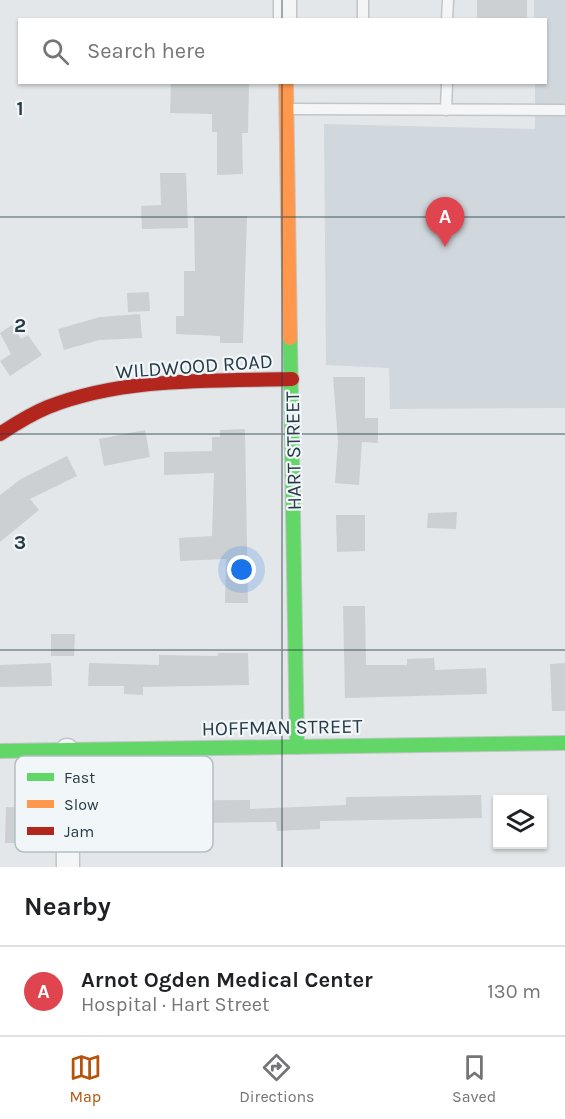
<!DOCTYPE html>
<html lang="en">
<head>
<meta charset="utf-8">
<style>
  :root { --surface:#fff; --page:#f6f6f6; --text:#202124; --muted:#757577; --line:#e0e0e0; --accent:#b45309 }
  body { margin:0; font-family:Karla,sans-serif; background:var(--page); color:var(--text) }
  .controls { position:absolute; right:18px; bottom:18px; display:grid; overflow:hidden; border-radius:0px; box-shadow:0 2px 4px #0004 }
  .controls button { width:54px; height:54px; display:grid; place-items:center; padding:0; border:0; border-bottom:2px solid var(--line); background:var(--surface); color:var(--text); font:30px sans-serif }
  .you { position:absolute; left:242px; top:570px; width:21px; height:21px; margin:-15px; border:4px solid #fff; border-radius:50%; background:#1a73e8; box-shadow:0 0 0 9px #1a73e833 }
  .badge { display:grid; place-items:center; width:39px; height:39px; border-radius:50%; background:var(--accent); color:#fff; font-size:20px; font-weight:700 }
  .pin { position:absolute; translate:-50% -50px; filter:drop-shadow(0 2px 3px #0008) }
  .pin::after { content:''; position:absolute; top:32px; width:21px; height:18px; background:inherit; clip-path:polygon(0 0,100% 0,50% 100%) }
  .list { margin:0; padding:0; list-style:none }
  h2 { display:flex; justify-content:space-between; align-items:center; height:78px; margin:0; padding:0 24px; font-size:26px }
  h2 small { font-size:20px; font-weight:400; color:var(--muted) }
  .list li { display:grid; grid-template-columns:39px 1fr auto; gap:18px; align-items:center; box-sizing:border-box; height:90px; padding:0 24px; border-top:2px solid var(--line) }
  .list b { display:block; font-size:22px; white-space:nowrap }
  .list p { margin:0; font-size:20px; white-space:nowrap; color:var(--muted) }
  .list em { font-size:20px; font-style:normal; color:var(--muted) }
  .icon { flex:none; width:33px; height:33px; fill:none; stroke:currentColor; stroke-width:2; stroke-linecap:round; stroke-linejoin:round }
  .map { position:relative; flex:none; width:565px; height:867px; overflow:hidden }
  .search { position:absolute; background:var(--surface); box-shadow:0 2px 4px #0004; left:18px; right:18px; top:18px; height:66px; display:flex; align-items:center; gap:15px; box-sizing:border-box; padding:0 21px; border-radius:0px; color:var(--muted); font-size:22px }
  .sheet { height:168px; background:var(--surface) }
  nav { display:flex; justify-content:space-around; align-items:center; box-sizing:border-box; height:84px; border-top:2px solid var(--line); background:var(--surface); font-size:16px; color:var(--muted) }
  nav a { display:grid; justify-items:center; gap:3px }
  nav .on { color:var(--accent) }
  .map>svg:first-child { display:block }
  .built { fill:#d1d8dd }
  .building { fill:#ccd0d2 }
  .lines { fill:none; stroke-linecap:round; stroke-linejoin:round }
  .lane-casing { stroke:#c2c5c7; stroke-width:13 }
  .street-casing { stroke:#c2c5c7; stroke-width:25 }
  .fast-casing { stroke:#c2c5c7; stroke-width:16 }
  .slow-casing { stroke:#c2c5c7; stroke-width:16 }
  .jam-casing { stroke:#c2c5c7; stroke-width:16 }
  .lane { stroke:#f3f5f6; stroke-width:10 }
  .street { stroke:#f3f5f6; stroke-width:22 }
  .fast { stroke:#63d668; stroke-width:14 }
  .slow { stroke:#ff974d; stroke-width:14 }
  .jam { stroke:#b3261e; stroke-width:14 }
  .grid { fill:none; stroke:#273b46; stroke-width:1.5; stroke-opacity:0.55 }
  .labels { text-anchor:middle; stroke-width:4.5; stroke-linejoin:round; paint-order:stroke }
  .street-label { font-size:20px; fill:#273b46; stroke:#f1f6f9 }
  .key { fill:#f1f6f9; stroke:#b4bec3; stroke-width:1.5 }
  .key-label { font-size:16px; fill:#273b46 }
  .grid-label { font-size:20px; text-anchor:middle; font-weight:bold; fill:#273b46; stroke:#f1f6f9; stroke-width:4.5; stroke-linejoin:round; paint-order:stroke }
</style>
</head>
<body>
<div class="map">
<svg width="565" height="867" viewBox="0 0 565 867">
  <rect width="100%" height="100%" fill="#e4e7e9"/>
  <!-- built -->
  <polygon class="built" points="534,0 565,0 565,408 390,409 389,368 326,365 324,124 535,129 535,83 546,82 546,20 534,19"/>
  <!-- building -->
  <g class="building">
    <rect x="477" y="0" width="50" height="20"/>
    <polygon points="171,82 249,82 248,133 242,133 243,174 217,175 217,132 212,132 212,114 170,113"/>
    <polygon points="160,173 186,173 188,228 142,229 141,206 161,205"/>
    <polygon points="194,216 247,216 243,343 220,343 220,336 176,334 176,316 184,316 184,271 195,271"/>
    <polygon points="149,292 150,311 128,312 127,293"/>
    <polygon points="140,314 142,338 99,340 64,350 58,329 100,317"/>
    <polygon points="12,325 21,339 28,335 42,355 10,376 0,361 11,354 0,333"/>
    <polygon points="333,377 365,377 365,418 378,418 378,443 362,442 359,485 335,483 338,441"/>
    <polygon points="245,429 248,603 225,603 226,559 180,561 179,538 212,536 214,473 164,475 164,452 212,451 212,437 220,437 220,430"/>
    <polygon points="145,430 150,457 104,466 99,439"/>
    <polygon points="67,456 77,476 30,499 39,510 0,542 0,495 21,479"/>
    <polygon points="457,512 456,529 427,528 428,513"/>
    <polygon points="336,515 365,515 365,551 337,552"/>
    <polygon points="343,606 365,606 366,665 407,665 407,659 434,658 435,670 486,668 487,694 345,698"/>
    <polygon points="51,634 75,634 74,656 51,656"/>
    <polygon points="218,653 248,653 249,685 143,687 143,695 124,694 124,686 88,686 89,663 159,665 159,655 218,656"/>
    <polygon points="51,663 52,686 0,687 0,665"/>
    <polygon points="565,663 565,711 552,711 550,664"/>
    <polygon points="481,795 482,818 320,821 320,829 277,831 276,822 117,824 117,801 250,800 250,809 346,805 346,797"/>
    <polygon points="6,807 32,808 31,843 5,843"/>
  </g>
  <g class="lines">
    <!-- lane casing -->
    <g class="lane-casing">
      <g id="lane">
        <polyline points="363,20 363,0"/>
        <polyline points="447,20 448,0"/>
        <polyline points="290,109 565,110"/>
        <polyline points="446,110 447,82"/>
      </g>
    </g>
    <!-- street casing -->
    <g class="street-casing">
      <g id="street">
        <polyline points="285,0 285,20"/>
        <polyline points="67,750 68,867"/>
      </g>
    </g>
    <!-- fast casing -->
    <g class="fast-casing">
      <g id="fast">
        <polyline points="290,338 297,747"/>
        <polyline points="0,751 565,743"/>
      </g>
    </g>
    <!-- slow casing -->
    <g class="slow-casing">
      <polyline id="slow" points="286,82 290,338"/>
    </g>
    <!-- jam casing -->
    <g class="jam-casing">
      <path id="jam" d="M0,434c15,-10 31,-20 48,-27 76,-30 163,-26 244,-28"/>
    </g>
    <!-- lane -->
    <use href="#lane" class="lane"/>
    <!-- street -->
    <use href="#street" class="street"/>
    <!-- fast -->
    <use href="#fast" class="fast"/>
    <!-- slow -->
    <use href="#slow" class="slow"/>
    <!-- jam -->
    <use href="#jam" class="jam"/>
  </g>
  <!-- grid -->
  <path class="grid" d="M282,0v20M282,82v785M0,217h565M0,434h565M0,650h565"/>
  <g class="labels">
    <!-- street labels -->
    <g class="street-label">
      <text transform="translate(194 366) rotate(-4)" y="7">WILDWOOD ROAD</text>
      <text transform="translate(293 451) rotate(-91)" y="7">HART STREET</text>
      <text transform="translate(282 727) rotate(-1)" y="7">HOFFMAN STREET</text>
    </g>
  </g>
  <!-- legend -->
  <rect x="15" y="756" width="198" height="96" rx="9" class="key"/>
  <rect x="27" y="773" width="27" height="8" fill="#63d668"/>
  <rect x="27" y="800" width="27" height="8" fill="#ff974d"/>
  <rect x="27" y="827" width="27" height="8" fill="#b3261e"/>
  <g class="key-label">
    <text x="64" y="783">Fast</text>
    <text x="64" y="810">Slow</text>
    <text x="64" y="837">Jam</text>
  </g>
  <g class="grid-label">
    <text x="20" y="115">1</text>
    <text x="20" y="332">2</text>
    <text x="20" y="549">3</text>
  </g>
</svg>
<div class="controls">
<button><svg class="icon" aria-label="layers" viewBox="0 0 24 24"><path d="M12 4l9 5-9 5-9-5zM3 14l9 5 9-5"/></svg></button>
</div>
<div class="you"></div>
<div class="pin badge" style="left:445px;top:247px;background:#e0444e">A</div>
<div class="search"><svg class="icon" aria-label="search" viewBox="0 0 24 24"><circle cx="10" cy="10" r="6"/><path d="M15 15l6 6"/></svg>Search here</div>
</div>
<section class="sheet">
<h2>Nearby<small></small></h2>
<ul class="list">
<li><span class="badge" style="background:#e0444e">A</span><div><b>Arnot Ogden Medical Center</b><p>Hospital · Hart Street</p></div><em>130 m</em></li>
</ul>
</section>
<nav>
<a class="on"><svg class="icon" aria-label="map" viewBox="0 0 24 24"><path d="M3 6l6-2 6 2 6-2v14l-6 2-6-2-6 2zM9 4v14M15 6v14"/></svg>Map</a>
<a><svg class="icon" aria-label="directions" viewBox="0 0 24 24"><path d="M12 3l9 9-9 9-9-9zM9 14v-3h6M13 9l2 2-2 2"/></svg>Directions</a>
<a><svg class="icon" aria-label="saved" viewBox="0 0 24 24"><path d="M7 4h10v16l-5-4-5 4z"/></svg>Saved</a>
</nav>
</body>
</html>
